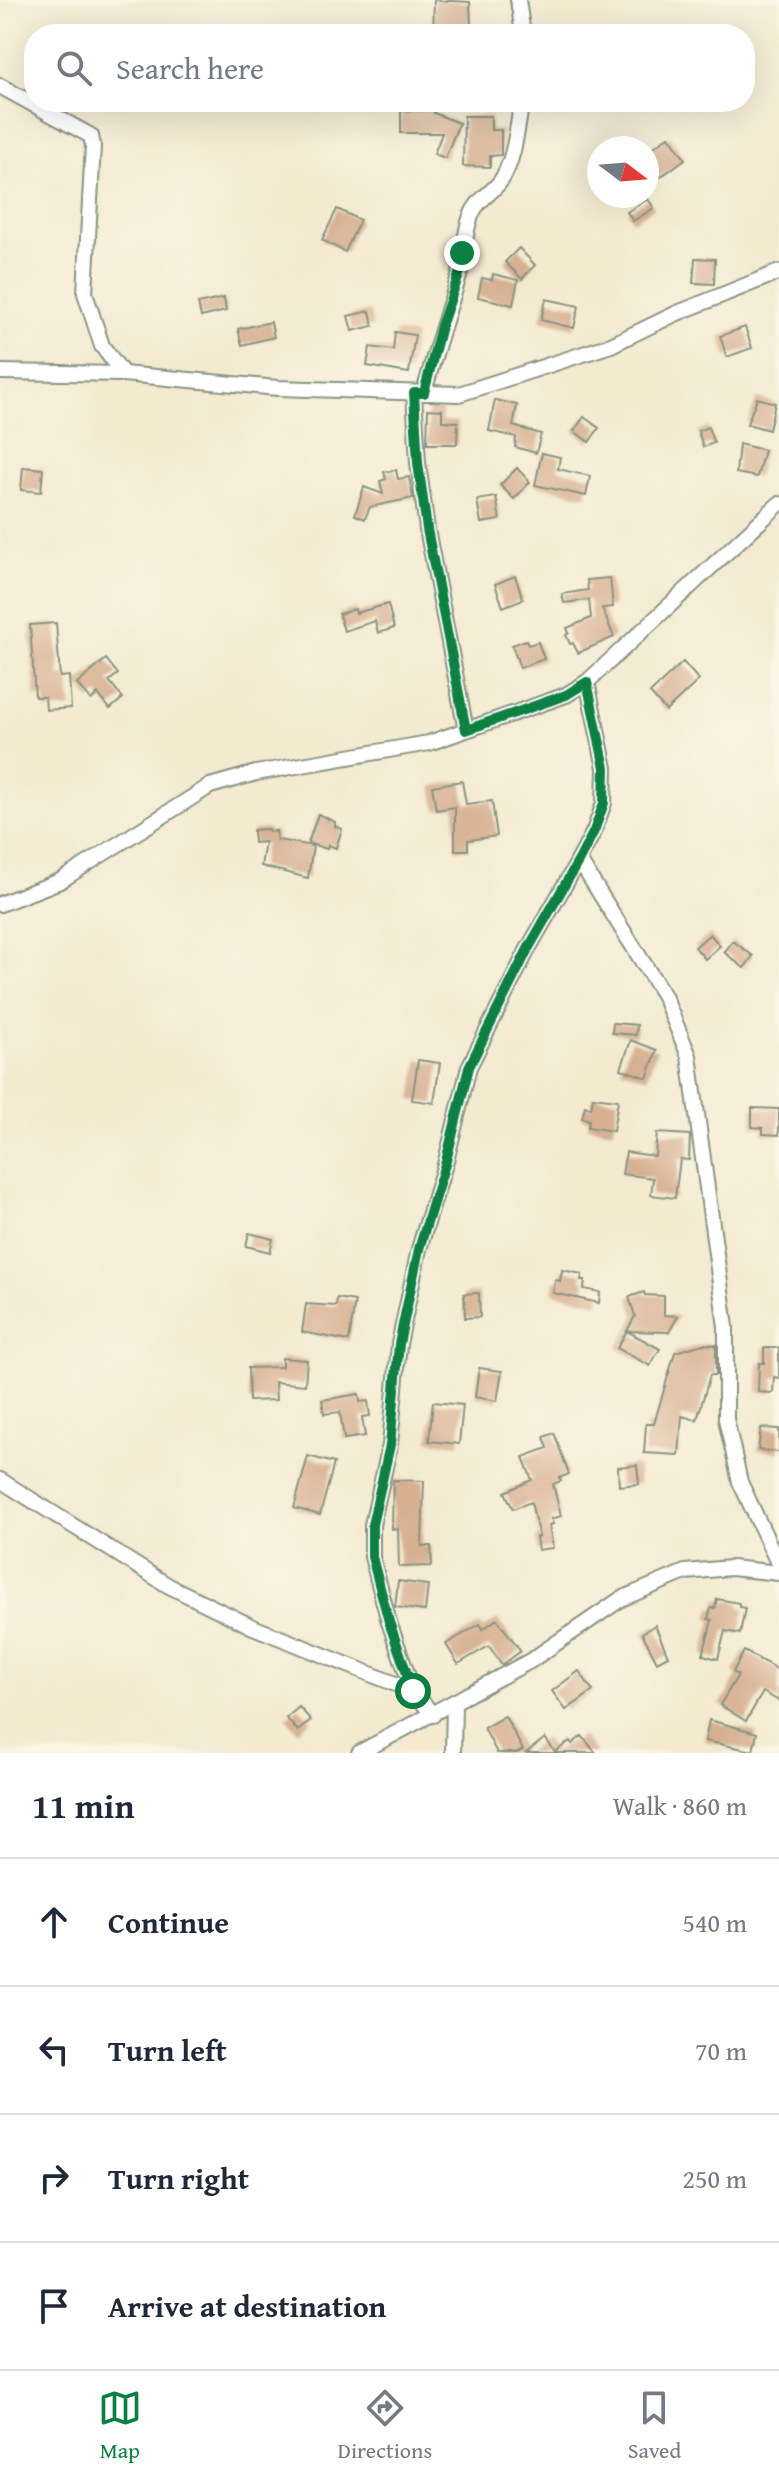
<!DOCTYPE html>
<html lang="en">
<head>
<meta charset="utf-8">
<style>
  :root { --surface:#fff; --page:#f6f6f7; --text:#1f2937; --muted:#747a83; --line:#e0e1e3; --accent:#0b8043 }
  body { margin:0; font-family:"Gentium Book Plus",serif; background:var(--page); color:var(--text) }
  .compass { position:absolute; left:587px; top:136px; width:72px; height:72px; border-radius:50%; background:var(--surface); box-shadow:0 8px 32px #0002; rotate:106deg }
  .stop { position:absolute; width:24px; height:24px; margin:-18px; border:6px solid #0b8043; border-radius:50%; background:#fff }
  .stop.end { background:#0b8043; border-color:#fff; box-shadow:0 2px 8px #0008 }
  .list { margin:0; padding:0; list-style:none }
  h2 { display:flex; justify-content:space-between; align-items:center; height:104px; margin:0; padding:0 32px; font-size:34px }
  h2 small { font-size:26px; font-weight:400; color:var(--muted) }
  .list li { display:grid; grid-template-columns:52px 1fr auto; gap:24px; align-items:center; box-sizing:border-box; height:128px; padding:0 32px; border-top:2px solid var(--line) }
  .list b { display:block; font-size:30px; white-space:nowrap }
  .list em { font-size:26px; font-style:normal; color:var(--muted) }
  .icon { flex:none; width:44px; height:44px; fill:none; stroke:currentColor; stroke-width:2; stroke-linecap:round; stroke-linejoin:round }
  .map { position:relative; flex:none; width:779px; height:1753px; overflow:hidden }
  .search { position:absolute; background:var(--surface); box-shadow:0 8px 32px #0002; left:24px; right:24px; top:24px; height:88px; display:flex; align-items:center; gap:20px; box-sizing:border-box; padding:0 28px; border-radius:32px; color:var(--muted); font-size:30px }
  .sheet { height:616px; background:var(--surface) }
  nav { display:flex; justify-content:space-around; align-items:center; box-sizing:border-box; height:112px; border-top:2px solid var(--line); background:var(--surface); font-size:22px; color:var(--muted) }
  nav a { display:grid; justify-items:center; gap:4px }
  nav .on { color:var(--accent) }
  .map>svg:first-child { display:block }
  .building { fill:#d7b092 }
  .lines { fill:none; stroke-linecap:round; stroke-linejoin:round }
  .street-casing { stroke:#899482; stroke-width:18 }
  .street { stroke:#fff; stroke-width:14 }
  .route { stroke:#0b8043; stroke-width:10 }
</style>
</head>
<body>
<div class="map">
<svg width="779" height="1753" viewBox="0 0 779 1753">
  <rect width="100%" height="100%" fill="#fcf5e5"/>
  <filter id="ink" filterUnits="userSpaceOnUse"><feTurbulence type="fractalNoise" baseFrequency=".0125" numOctaves="2"/><feDisplacementMap in="SourceGraphic" scale="16" xChannelSelector="R" yChannelSelector="G"/><feConvolveMatrix kernelMatrix="1 2 1 2 8 2 1 2 1" color-interpolation-filters="sRGB"/></filter>
  <filter id="wash" filterUnits="userSpaceOnUse"><feTurbulence type="fractalNoise" baseFrequency=".006" numOctaves="4" result="noise"/><feDisplacementMap in="SourceGraphic" scale="32" xChannelSelector="R" yChannelSelector="G"/><feGaussianBlur stdDeviation="1.8" result="paint"/><feColorMatrix in="noise" values="0 0 0 0 0 0 0 0 0 0 0 0 0 0 0 0 0 1.4 0 .05"/><feComposite in="paint" operator="in"/></filter>
  <g filter="url(#wash)">
    <rect width="100%" height="100%" fill="#f3ead0"/>
    <g id="blocks">
      <!-- building -->
      <g class="building">
        <polygon points="434,0 470,2 471,26 459,26 459,34 433,34"/>
        <polygon points="401,110 434,111 434,113 459,123 445,158 434,154 442,133 401,133"/>
        <polygon points="464,116 491,116 491,130 501,130 501,155 490,156 490,167 463,166"/>
        <polygon points="669,136 685,159 652,183 647,176 647,152"/>
        <polygon points="648,199 654,208 633,221 627,212"/>
        <polygon points="337,209 360,220 345,252 322,240"/>
        <polygon points="519,248 535,265 522,279 505,262"/>
        <polygon points="695,258 715,259 714,284 693,283"/>
        <polygon points="493,274 518,280 513,305 478,297 482,278 492,280"/>
        <polygon points="224,298 226,311 201,317 198,304"/>
        <polygon points="546,299 579,306 574,328 541,320"/>
        <polygon points="370,311 373,326 352,331 348,316"/>
        <polygon points="271,322 274,337 242,345 238,329"/>
        <polygon points="745,327 752,348 727,357 720,336"/>
        <polygon points="395,332 415,335 409,373 367,366 370,347 393,350"/>
        <polygon points="757,398 775,403 769,430 747,424"/>
        <polygon points="495,400 517,405 513,426 541,434 536,453 515,447 516,437 489,431"/>
        <polygon points="428,409 442,410 442,421 458,422 457,444 427,444"/>
        <polygon points="584,417 599,428 589,442 574,431"/>
        <polygon points="708,427 714,443 703,447 698,431"/>
        <polygon points="739,444 764,450 757,477 736,473"/>
        <polygon points="542,453 560,457 558,469 590,476 586,496 535,485"/>
        <polygon points="23,467 43,469 41,492 21,490"/>
        <polygon points="517,468 530,482 514,499 500,485"/>
        <polygon points="396,470 398,479 409,477 413,498 370,507 365,519 355,515 364,487 383,494 380,481 386,479 384,472"/>
        <polygon points="496,497 500,520 481,523 477,500"/>
        <polygon points="515,576 523,599 503,607 495,584"/>
        <polygon points="610,578 613,607 602,608 614,637 578,653 573,643 570,644 566,635 569,633 567,628 591,618 589,600 564,603 562,594 588,590 587,580"/>
        <polygon points="388,604 394,628 378,633 375,621 344,631 339,614 355,609 356,613"/>
        <polygon points="56,623 60,677 69,676 71,708 46,710 45,697 35,697 30,625"/>
        <polygon points="526,640 528,645 538,642 544,659 520,668 512,645"/>
        <polygon points="106,659 118,674 109,681 123,698 110,709 98,694 91,700 77,684"/>
        <polygon points="683,662 699,680 666,711 650,693"/>
        <polygon points="462,781 466,804 492,801 497,836 468,840 468,850 455,850 455,807 436,810 432,786"/>
        <polygon points="318,814 335,822 335,826 342,829 336,848 328,845 327,849 308,843"/>
        <polygon points="268,829 269,832 276,831 277,840 313,846 308,878 261,866 265,842 254,843 253,830"/>
        <polygon points="710,934 720,946 705,959 695,947"/>
        <polygon points="733,941 753,956 744,968 724,952"/>
        <polygon points="613,1023 637,1025 636,1035 612,1033"/>
        <polygon points="631,1040 657,1050 647,1078 621,1069"/>
        <polygon points="418,1060 440,1063 434,1103 412,1100"/>
        <polygon points="593,1097 618,1100 613,1131 588,1127 589,1120 582,1118 585,1106 591,1108"/>
        <polygon points="752,1108 779,1109 779,1135 763,1134 763,1128 752,1127"/>
        <polygon points="657,1133 690,1135 689,1160 680,1159 675,1198 651,1195 653,1178 622,1174 626,1152 655,1156"/>
        <polygon points="249,1233 273,1239 270,1252 246,1246"/>
        <polygon points="562,1270 582,1274 581,1280 585,1280 584,1289 600,1292 599,1303 553,1293 555,1280 560,1281"/>
        <polygon points="644,1292 645,1295 664,1296 664,1315 678,1316 669,1332 627,1331 635,1316 629,1297"/>
        <polygon points="479,1293 480,1317 465,1318 464,1294"/>
        <polygon points="337,1298 355,1301 349,1341 302,1332 306,1304 336,1306"/>
        <polygon points="627,1331 660,1349 650,1366 617,1348"/>
        <polygon points="703,1344 716,1345 716,1375 710,1375 697,1420 682,1416 679,1455 644,1453 646,1424 654,1424 675,1352"/>
        <polygon points="764,1348 779,1348 779,1378 774,1377 773,1393 758,1392 759,1363 764,1363"/>
        <polygon points="282,1358 307,1360 305,1385 275,1382 276,1400 249,1401 248,1368 282,1367"/>
        <polygon points="479,1368 502,1371 497,1401 475,1397"/>
        <polygon points="359,1394 360,1402 368,1401 370,1416 362,1417 365,1436 344,1439 340,1412 324,1414 322,1400"/>
        <polygon points="433,1402 463,1405 459,1444 429,1441"/>
        <polygon points="761,1428 779,1429 779,1452 758,1450"/>
        <polygon points="554,1433 569,1474 559,1478 561,1481 553,1484 561,1516 551,1519 553,1524 549,1525 553,1548 538,1550 536,1537 539,1537 531,1502 513,1509 505,1492 532,1480 523,1457 548,1448 544,1437"/>
        <polygon points="308,1456 334,1463 320,1515 294,1508"/>
        <polygon points="637,1465 639,1484 619,1486 618,1467"/>
        <polygon points="393,1480 424,1481 422,1546 431,1546 432,1566 399,1567 398,1529 392,1529"/>
        <polygon points="398,1581 428,1585 425,1611 395,1607"/>
        <polygon points="717,1599 739,1603 739,1607 745,1608 740,1634 725,1631 718,1659 703,1655 712,1620 708,1619 711,1608 715,1608"/>
        <polygon points="497,1619 521,1651 502,1665 489,1646 458,1664 446,1644 480,1624 483,1629"/>
        <polygon points="655,1625 668,1656 657,1662 642,1633"/>
        <polygon points="744,1651 779,1670 779,1701 763,1692 746,1721 720,1705 738,1675 733,1672"/>
        <polygon points="579,1671 593,1691 566,1710 552,1691"/>
        <polygon points="299,1707 311,1720 298,1731 286,1718"/>
        <polygon points="505,1716 523,1750 517,1753 497,1753 484,1728"/>
        <polygon points="709,1720 757,1733 753,1751 705,1741"/>
        <polygon points="582,1736 596,1753 526,1753 545,1738 555,1752 570,1741 572,1744"/>
      </g>
    </g>
  </g>
  <g filter="url(#ink)">
    <use href="#blocks" fill-opacity="0" stroke="#899482" stroke-width="2"/>
    <g class="lines">
      <!-- street casing -->
      <g class="street-casing">
        <g id="street">
          <polyline points="518,0 523,34"/>
          <polyline points="0,86 91,136 93,146 85,293 102,346 123,374"/>
          <polyline points="0,372 123,374 278,388 459,394 611,345 675,314 779,272"/>
          <polyline points="414,393 418,463 427,529 466,730"/>
          <path d="M424,393c10,-39 23,-78 35,-117 6,-19 4,-40 12,-60 6,-17 22,-23 31,-37 13,-21 15,-53 20,-77"/>
          <polyline points="579,860 664,996 689,1056 726,1327 726,1419 740,1482 779,1565"/>
          <polyline points="0,904 60,881 210,786 256,773 429,743 566,695 587,682 779,504"/>
          <polyline points="0,1480 169,1586 253,1627 413,1691"/>
          <polyline points="433,1715 413,1691 389,1622 372,1557 372,1525 390,1445 399,1344 419,1249 446,1161 469,1067 528,949 579,860 594,831 604,803 605,768 587,682"/>
          <polyline points="359,1753 530,1661 621,1599 685,1572 731,1568 779,1573"/>
          <polyline points="453,1753 454,1703"/>
        </g>
      </g>
      <!-- street -->
      <use href="#street" class="street"/>
    </g>
  </g>
  <g class="lines" filter="url(#ink)">
    <!-- route -->
    <polyline class="route" points="413,1691 389,1622 372,1557 372,1525 390,1445 399,1344 419,1249 446,1161 469,1067 528,949 579,860 594,831 604,803 605,768 587,682 566,695 466,730 427,529 418,463 414,393 424,393 441,326 460,272 462,253"/>
  </g>
</svg>
<svg class="compass" viewBox="-18 -18 36 36"><path d="M0-13l5 13h-10z" fill="#e53935"/><path d="M0 13l5-13h-10z" fill="#747a83"/></svg>
<div class="stop" style="left:413px;top:1691px"></div>
<div class="stop end" style="left:462px;top:253px"></div>
<div class="search"><svg class="icon" aria-label="search" viewBox="0 0 24 24"><circle cx="10" cy="10" r="6"/><path d="M15 15l6 6"/></svg>Search here</div>
</div>
<section class="sheet">
<h2>11 min<small>Walk · 860 m</small></h2>
<ul class="list">
<li><svg class="icon" aria-label="ahead" viewBox="0 0 24 24"><path d="M12 20V5M6 11l6-6 6 6"/></svg><div><b>Continue</b></div><em>540 m</em></li>
<li><svg class="icon" aria-label="left" viewBox="0 0 24 24"><path d="M17 20v-9H6M10 6l-5 5 5 5"/></svg><div><b>Turn left</b></div><em>70 m</em></li>
<li><svg class="icon" aria-label="right" viewBox="0 0 24 24"><path d="M7 20v-9h11M14 6l5 5-5 5"/></svg><div><b>Turn right</b></div><em>250 m</em></li>
<li><svg class="icon" aria-label="arrive" viewBox="0 0 24 24"><path d="M6 21V4h12l-3 4 3 4H6"/></svg><div><b>Arrive at destination</b></div></li>
</ul>
</section>
<nav>
<a class="on"><svg class="icon" aria-label="map" viewBox="0 0 24 24"><path d="M3 6l6-2 6 2 6-2v14l-6 2-6-2-6 2zM9 4v14M15 6v14"/></svg>Map</a>
<a><svg class="icon" aria-label="directions" viewBox="0 0 24 24"><path d="M12 3l9 9-9 9-9-9zM9 14v-3h6M13 9l2 2-2 2"/></svg>Directions</a>
<a><svg class="icon" aria-label="saved" viewBox="0 0 24 24"><path d="M7 4h10v16l-5-4-5 4z"/></svg>Saved</a>
</nav>
</body>
</html>
